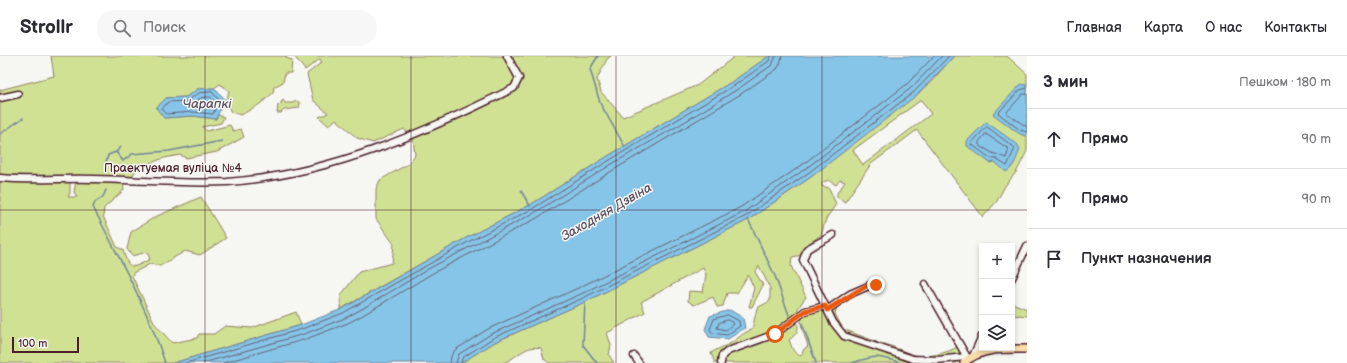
<!DOCTYPE html>
<html lang="ru">
<head>
<meta charset="utf-8">
<style>
  :root { --surface:#fff; --page:#f7f7f7; --text:#2b2b33; --muted:#7c7c81; --line:#e1e1e2 }
  body { margin:0; font-family:"Balsamiq Sans",sans-serif; background:var(--page); color:var(--text) }
  .controls { position:absolute; right:12px; bottom:12px; display:grid; overflow:hidden; border-radius:0px; box-shadow:0 2px 6px #0003 }
  .controls button { width:36px; height:36px; display:grid; place-items:center; padding:0; border:0; border-bottom:1px solid var(--line); background:var(--surface); color:var(--text); font:20px sans-serif }
  .scale { position:absolute; left:12px; bottom:10px; width:67px; box-sizing:border-box; padding-left:4px; border:2px solid #4a1f2b; border-top:0; font-size:11px; line-height:14px; white-space:nowrap; color:#4a1f2b; -webkit-text-stroke:3px #f6f6f2; paint-order:stroke }
  .stop { position:absolute; width:12px; height:12px; margin:-9px; border:3px solid #ea580c; border-radius:50%; background:#fff }
  .stop.end { background:#ea580c; border-color:#fff; box-shadow:0 1px 4px #0008 }
  .list { margin:0; padding:0; list-style:none }
  h2 { display:flex; justify-content:space-between; align-items:center; height:52px; margin:0; padding:0 16px; font-size:17px }
  h2 small { font-size:13px; font-weight:400; color:var(--muted) }
  .list li { display:grid; grid-template-columns:26px 1fr auto; gap:12px; align-items:center; box-sizing:border-box; height:60px; padding:0 16px; border-top:1px solid var(--line) }
  .list b { display:block; font-size:15px; white-space:nowrap }
  .list em { font-size:13px; font-style:normal; color:var(--muted) }
  .icon { flex:none; width:22px; height:22px; fill:none; stroke:currentColor; stroke-width:2; stroke-linecap:round; stroke-linejoin:round }
  .map { position:relative; flex:none; width:1027px; height:307px; overflow:hidden }
  header { display:flex; align-items:center; gap:24px; box-sizing:border-box; height:56px; padding:0 20px; background:var(--surface); border-bottom:1px solid var(--line) }
  header strong { font-size:19px }
  nav { display:flex; gap:22px; margin-inline-start:auto; font-size:14px }
  .search { width:280px; height:36px; background:var(--page); display:flex; align-items:center; gap:10px; box-sizing:border-box; padding:0 14px; border-radius:22px; color:var(--muted); font-size:15px }
  main { display:flex }
  aside { flex:1; background:var(--surface) }
  .map>svg:first-child { display:block }
  .green { fill:#d1e194; stroke:#8e8060; fill-rule:evenodd }
  .water { fill:#86c5e7; stroke:#6e839c }
  .lines { fill:none; stroke-linecap:round; stroke-linejoin:round }
  .shore { stroke:#626176; stroke-width:1 }
  .stream { stroke:#6e839c; stroke-width:1.5 }
  .minor-casing { stroke:#4a1f2b; stroke-width:9 }
  .major-casing { stroke:#4a1f2b; stroke-width:10 }
  .minor { stroke:#f6f6f2; stroke-width:6 }
  .major { stroke:#faddab; stroke-width:7 }
  .route { stroke:#ea580c; stroke-width:5 }
  .grid { fill:none; stroke:#4a1f2b; stroke-width:1; stroke-opacity:0.55 }
  .labels { text-anchor:middle; stroke-width:3; stroke-linejoin:round; paint-order:stroke }
  .street-label { font-size:12px; fill:#4a1f2b; stroke:#f6f6f2 }
  .water-label { font-size:13px; font-style:italic; fill:#5c5163; stroke:#f6f6f2 }
</style>
</head>
<body>
<header>
<strong>Strollr</strong>
<div class="search"><svg class="icon" aria-label="search" viewBox="0 0 24 24"><circle cx="10" cy="10" r="6"/><path d="M15 15l6 6"/></svg>Поиск</div>
<nav><a>Главная</a><a>Карта</a><a>О нас</a><a>Контакты</a></nav>
</header>
<main>
<div class="map">
<svg width="1027" height="307" viewBox="0 0 1027 307">
  <rect width="100%" height="100%" fill="#f6f6f2"/>
  <filter id="ink" filterUnits="userSpaceOnUse"><feTurbulence type="fractalNoise" baseFrequency=".025" numOctaves="2"/><feDisplacementMap in="SourceGraphic" scale="8" xChannelSelector="R" yChannelSelector="G"/><feConvolveMatrix kernelMatrix="1 2 1 2 8 2 1 2 1" color-interpolation-filters="sRGB"/></filter>
  <g filter="url(#ink)">
    <!-- green -->
    <g class="green">
      <polygon points="51,0 287,0 286,2 292,4 291,17 285,17 283,26 274,31 273,37 260,48 241,59 231,56 226,46 229,35 220,28 214,32 198,33 186,41 166,42 164,62 193,60 216,63 218,59 224,61 221,67 202,71 207,75 230,69 233,75 241,73 244,81 217,96 186,102 180,99 164,102 137,112 132,121 0,119 0,34 54,20"/>
      <polygon points="294,0 611,0 607,3 597,23 601,36 623,61 698,29 735,0 769,0 733,25 608,100 530,149 466,182 341,253 341,239 359,216 392,207 394,188 376,163 376,133 380,124 408,108 415,99 413,83 404,73 373,87 357,82 336,63 329,70 319,61 328,57 313,44 307,18 322,6 320,3 305,14"/>
      <path d="M954,0h53l20,18v77l-10,20 -12,15 -8,15 -14,16 -66,-87 -46,34 -26,38 -8,-5v-4l8,-11 -5,-2 -4,5 -8,-5 -6,3v3l7,2 7,16 -10,15 -5,16 -17,12 -2,8 -10,2 -1,9 15,31c-3,4 -7,9 -9,14 -3,14 8,17 -8,29 4,8 2,12 12,16l3,-7 4,-3c-8,-25 -15,-30 15,-38l16,25 68,26 53,1 -3,3h-235l5,-13 -7,13h-5l-4,-10c7,-5 13,-6 20,-10 8,-5 12,-11 21,-13l5,-22 13,-7v-13l-11,-22 -4,6 8,13 -11,22h-3l5,-19 -6,-13 -11,18h-10l-4,13 -6,1 -4,-10 -19,8 -6,-4 1,-10 14,1 3,-17 -3,-7 -62,34 4,10 -38,21 4,12 -2,10 5,8h-65l-5,-4 -3,-11c-17,-4 -24,11 -39,15 -12,0 -28,0 -41,0l34,-21 90,-40 163,-82 63,-43 120,-95zM921,44l10,14 -68,51 -10,-15z"/>
      <polygon points="283,44 285,47 292,47 297,45 300,47 299,52 284,54 281,57 277,57 278,49 281,48 281,46"/>
      <path d="M0,124h68l2,3v10l-2,4h9l-3,-5 2,-11 47,1 1,8 -20,18 -1,8 14,31 6,3c6,21 9,19 27,9l-3,-7 -15,4 -5,-7 4,-17 24,-15 46,-20 25,41 -26,17 -15,-4 -25,15 -10,-2 -17,9 -1,3 23,48 17,19 25,-5 2,-4h15l11,-8 27,2 44,-16 5,13 -128,38h-173z"/>
      <polygon points="1012,247 1027,253 1027,260 1018,259 1018,260 1012,258"/>
      <path d="M838,248l-3,10 8,15 34,13 -1,3c-19,-6 -44,-11 -45,-36z"/>
      <path d="M880,287c12,2 23,9 35,12 11,3 33,-2 42,-8l5,7 -43,5 -41,-14z"/>
    </g>
    <!-- water -->
    <g class="water">
      <polygon points="769,0 954,0 917,39 811,121 748,164 585,246 495,286 461,307 173,307 301,269 342,253 466,182 530,149 608,100 733,25"/>
      <polygon points="1021,28 1027,29 1027,79 1025,80 1018,77 993,58"/>
      <polygon points="214,32 225,43 216,63 193,60 164,62 156,52 166,42 186,41 198,33"/>
      <path d="M986,66l31,22 3,5c-3,8 -6,19 -14,23l-11,-10 -5,1 -23,-17v-5z"/>
      <polygon points="730,254 743,262 745,272 728,283 709,281 705,273 710,260"/>
    </g>
    <g class="lines">
      <!-- shore -->
      <g class="shore">
        <polyline points="1027,32 1020,34 998,57 1020,74 1027,76"/>
        <polygon points="212,36 219,44 213,58 193,56 167,58 162,53 168,46 187,45 199,37"/>
        <polyline points="1027,38 1023,38 1006,57 1027,71"/>
        <polygon points="210,41 214,45 210,53 192,50 193,47 201,42"/>
        <polygon points="987,71 1015,92 1007,110 996,103 990,102 971,88"/>
        <polygon points="986,78 1009,93 1006,102 992,97 979,89 979,86"/>
        <polygon points="728,259 739,265 740,270 727,279 712,277 710,273 714,263"/>
        <polygon points="728,264 733,267 732,269 726,274 717,272 719,267"/>
        <polyline points="186,307 302,273 343,257 468,186 532,153 610,104 735,29 769,5 771,0"/>
        <polyline points="203,307 304,278 345,262 360,254 430,212 534,157 612,108 681,68 738,33 772,9 776,0"/>
        <polyline points="223,307 306,283 348,267 363,259 433,217 537,162 615,113 741,38 777,13 780,8 782,0"/>
        <polyline points="450,307 451,300 455,294 488,273 578,232 741,151 802,109 907,28 934,0"/>
        <polyline points="456,307 459,298 491,278 581,238 744,156 805,113 911,32 942,0"/>
        <polyline points="461,307 462,302 493,282 583,242 746,160 808,117 914,36 949,0"/>
      </g>
      <!-- stream -->
      <g class="stream">
        <polyline points="598,0 590,13 600,47 625,91"/>
        <polyline points="0,78 23,62"/>
        <polyline points="116,96 123,105 132,98 169,95 222,85"/>
        <polyline points="106,106 108,99 116,96 121,91"/>
        <path d="M106,134l-3,7 -8,5 -2,5c26,51 55,102 72,156"/>
        <polyline points="521,135 530,150"/>
        <polyline points="748,163 775,220 790,262"/>
        <polyline points="585,246 583,289 597,307"/>
        <polyline points="802,267 816,307"/>
        <path d="M852,307c24,-8 27,-7 50,0"/>
      </g>
      <!-- minor casing -->
      <g class="minor-casing">
        <g id="minor">
          <polyline points="0,42 18,38"/>
          <path d="M0,122c31,3 63,0 94,1 43,1 89,5 133,3 102,-7 197,-49 287,-94l5,-10 -12,-22"/>
          <polyline points="833,179 807,193 803,204 833,266 844,280 913,303 937,304 965,301"/>
          <polyline points="1012,222 1027,190"/>
          <polyline points="925,228 968,303"/>
          <polyline points="827,254 850,238 873,228 878,231"/>
          <polyline points="634,300 639,307"/>
          <polyline points="973,300 982,280"/>
          <polyline points="721,307 722,300 728,295 775,278 805,255 825,250"/>
        </g>
      </g>
      <!-- major casing -->
      <g class="major-casing">
        <path id="major" d="M964,307c17,-16 41,-14 63,-14"/>
      </g>
      <!-- minor -->
      <use href="#minor" class="minor"/>
      <!-- major -->
      <use href="#major" class="major"/>
    </g>
  </g>
  <g class="lines" filter="url(#ink)">
    <!-- route -->
    <polyline class="route" points="775,278 805,255 825,250 827,254 866,230 870,228 876,229"/>
  </g>
  <!-- grid -->
  <path class="grid" d="M205,0v307M411,0v307M616,0v307M822,0v307M0,154h1027"/>
  <g class="labels">
    <!-- street labels -->
    <g class="street-label">
      <text x="173" y="116">Праектуемая вуліца №4</text>
    </g>
    <!-- water labels -->
    <g class="water-label">
      <text x="207" y="52">Чарапкі</text>
      <text transform="translate(606 155) rotate(-30)" y="5">Заходняя Дзвіна</text>
    </g>
  </g>
</svg>
<div class="controls">
<button>+</button>
<button>−</button>
<button><svg class="icon" aria-label="layers" viewBox="0 0 24 24"><path d="M12 4l9 5-9 5-9-5zM3 14l9 5 9-5"/></svg></button>
</div>
<div class="scale">100 m</div>
<div class="stop" style="left:775px;top:278px"></div>
<div class="stop end" style="left:876px;top:229px"></div>
</div>
<aside>
<h2>3 мин<small>Пешком · 180 m</small></h2>
<ul class="list">
<li><svg class="icon" aria-label="ahead" viewBox="0 0 24 24"><path d="M12 20V5M6 11l6-6 6 6"/></svg><div><b>Прямо</b></div><em>90 m</em></li>
<li><svg class="icon" aria-label="ahead" viewBox="0 0 24 24"><path d="M12 20V5M6 11l6-6 6 6"/></svg><div><b>Прямо</b></div><em>90 m</em></li>
<li><svg class="icon" aria-label="arrive" viewBox="0 0 24 24"><path d="M6 21V4h12l-3 4 3 4H6"/></svg><div><b>Пункт назначения</b></div></li>
</ul>
</aside>
</main>
</body>
</html>
